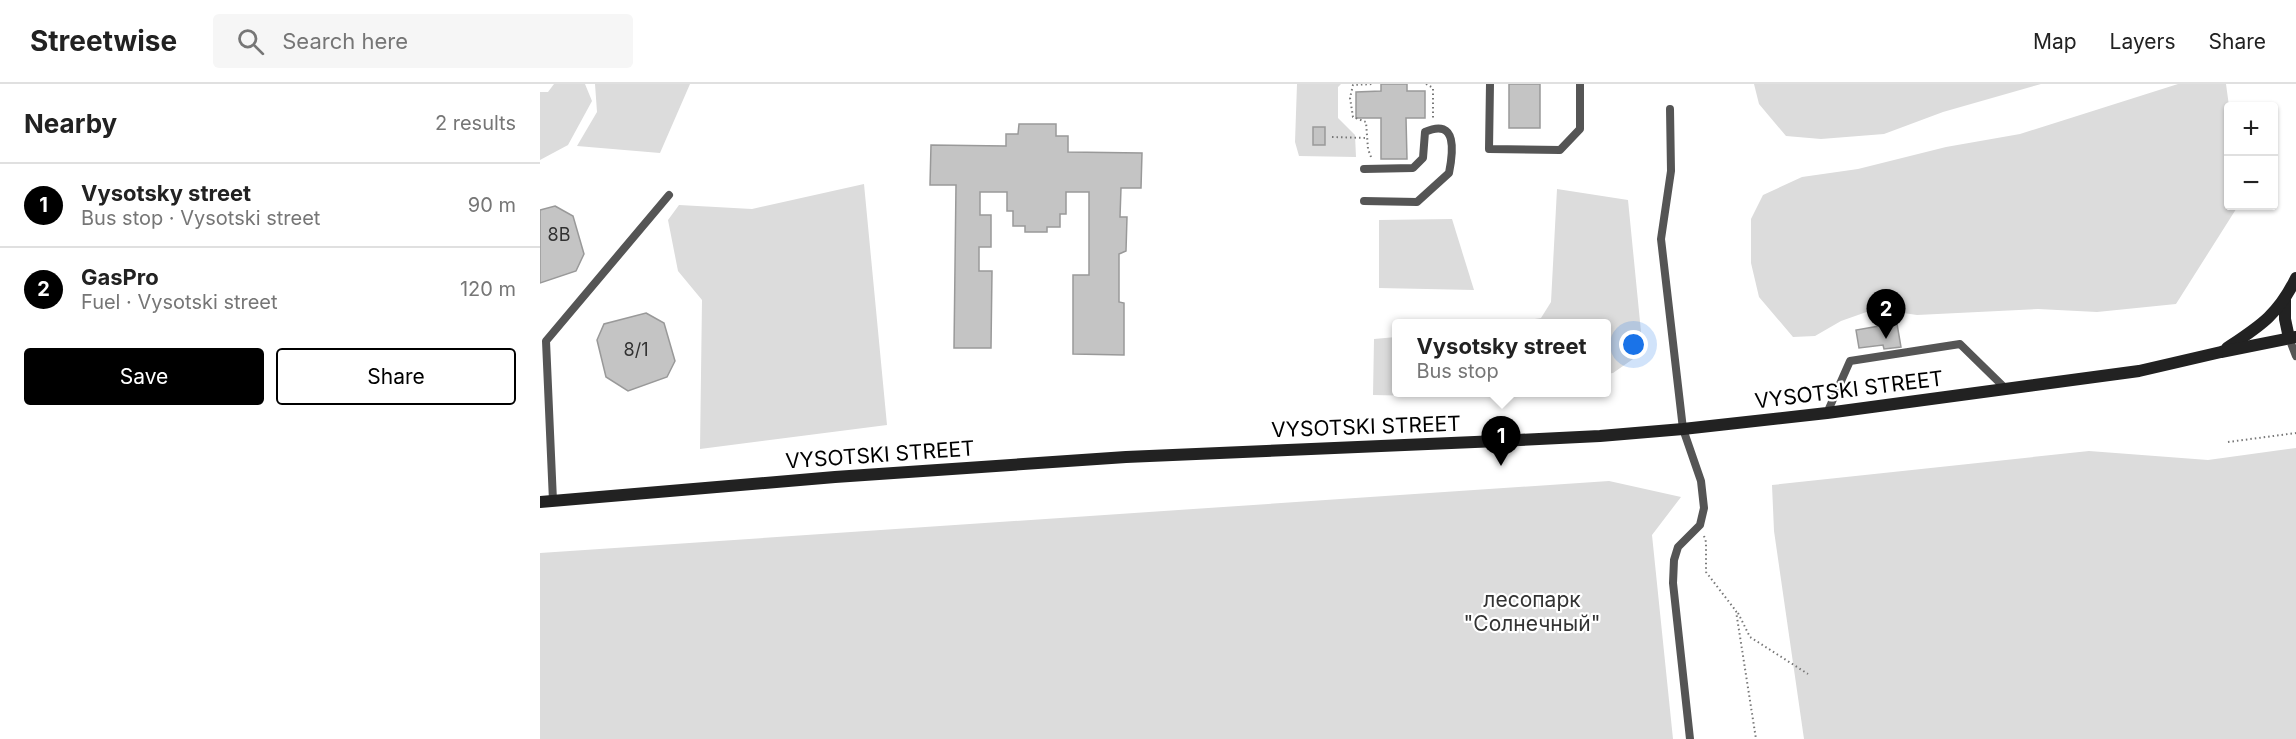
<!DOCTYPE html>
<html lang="en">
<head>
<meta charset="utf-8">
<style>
  :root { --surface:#fff; --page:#f6f6f6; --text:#222; --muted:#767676; --line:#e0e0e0; --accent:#000 }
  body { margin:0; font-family:Inter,sans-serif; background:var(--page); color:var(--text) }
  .controls { position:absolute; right:18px; top:18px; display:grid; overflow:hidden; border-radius:6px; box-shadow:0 2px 4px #0004 }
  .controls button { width:54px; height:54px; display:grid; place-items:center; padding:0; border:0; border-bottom:2px solid var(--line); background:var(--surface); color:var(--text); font:30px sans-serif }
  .you { position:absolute; left:1094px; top:261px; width:21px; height:21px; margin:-15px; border:4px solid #fff; border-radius:50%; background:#1a73e8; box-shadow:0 0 0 9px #1a73e833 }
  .badge { display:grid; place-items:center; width:39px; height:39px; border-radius:50%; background:var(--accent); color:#fff; font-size:20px; font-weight:700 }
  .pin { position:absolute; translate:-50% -50px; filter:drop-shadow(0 2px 3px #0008) }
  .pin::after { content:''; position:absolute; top:32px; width:21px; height:18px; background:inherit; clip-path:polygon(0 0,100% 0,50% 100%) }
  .popup { position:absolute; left:852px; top:235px; width:219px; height:78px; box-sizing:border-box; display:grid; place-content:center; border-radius:6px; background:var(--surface); filter:drop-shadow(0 2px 4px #0005); font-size:20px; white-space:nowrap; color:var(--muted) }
  .popup b { font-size:22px; color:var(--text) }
  .popup::after { content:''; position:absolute; left:50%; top:100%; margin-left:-12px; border:12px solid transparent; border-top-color:var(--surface) }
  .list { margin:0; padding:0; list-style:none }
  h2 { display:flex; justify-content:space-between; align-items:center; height:78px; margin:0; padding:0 24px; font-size:26px }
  h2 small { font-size:20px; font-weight:400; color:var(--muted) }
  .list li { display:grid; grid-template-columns:39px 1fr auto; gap:18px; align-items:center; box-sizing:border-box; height:84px; padding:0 24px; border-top:2px solid var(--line) }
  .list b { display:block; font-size:22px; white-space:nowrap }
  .list p { margin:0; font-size:20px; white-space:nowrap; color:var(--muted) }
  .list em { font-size:20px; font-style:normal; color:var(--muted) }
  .actions { display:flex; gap:12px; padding:18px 24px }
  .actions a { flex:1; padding:14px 0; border:2px solid var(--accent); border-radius:6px; text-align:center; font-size:21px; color:var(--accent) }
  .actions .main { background:var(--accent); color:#fff }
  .icon { flex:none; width:33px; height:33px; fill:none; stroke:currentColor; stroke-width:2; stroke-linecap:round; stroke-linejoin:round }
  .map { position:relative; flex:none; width:1756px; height:655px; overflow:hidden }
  header { display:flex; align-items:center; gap:36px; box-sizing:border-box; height:84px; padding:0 30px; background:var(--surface); border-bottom:2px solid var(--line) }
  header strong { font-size:28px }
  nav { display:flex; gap:33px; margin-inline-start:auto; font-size:21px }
  .search { width:420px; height:54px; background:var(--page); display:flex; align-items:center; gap:15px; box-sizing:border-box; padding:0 21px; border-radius:6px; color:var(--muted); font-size:22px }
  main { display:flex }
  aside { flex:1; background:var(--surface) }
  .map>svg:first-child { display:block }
  .green { fill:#dcdcdc }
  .building { fill:#c4c4c4; stroke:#999; stroke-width:1.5 }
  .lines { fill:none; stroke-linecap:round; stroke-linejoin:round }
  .path { stroke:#777; stroke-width:2; stroke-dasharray:1.5 3; stroke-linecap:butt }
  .service { stroke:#555; stroke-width:8 }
  .secondary { stroke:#222; stroke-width:12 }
  .labels { text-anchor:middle; stroke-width:4.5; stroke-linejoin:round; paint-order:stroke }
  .number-label { font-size:18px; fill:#313131 }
  .street-label { font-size:21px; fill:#000; stroke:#fff }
  .park-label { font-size:21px; fill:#333; stroke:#fff }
</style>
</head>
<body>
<header>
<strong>Streetwise</strong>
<div class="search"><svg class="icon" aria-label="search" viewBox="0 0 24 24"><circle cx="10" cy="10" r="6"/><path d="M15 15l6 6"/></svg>Search here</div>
<nav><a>Map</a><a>Layers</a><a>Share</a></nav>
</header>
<main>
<aside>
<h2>Nearby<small>2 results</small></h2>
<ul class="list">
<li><span class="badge">1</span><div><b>Vysotsky street</b><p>Bus stop · Vysotski street</p></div><em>90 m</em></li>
<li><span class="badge">2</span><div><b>GasPro</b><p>Fuel · Vysotski street</p></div><em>120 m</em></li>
</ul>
<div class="actions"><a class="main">Save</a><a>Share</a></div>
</aside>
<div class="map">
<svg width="1756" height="655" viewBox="0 0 1756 655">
  <rect width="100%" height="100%" fill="#fff"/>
  <!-- green -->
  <g class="green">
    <polygon points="14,0 45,0 52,17 28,61 0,76 0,8 8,8"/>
    <polygon points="55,0 150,0 120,69 37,62 57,28"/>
    <polygon points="757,0 801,0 798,3 798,34 815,51 816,73 759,72 755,58"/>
    <polygon points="1214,0 1501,0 1403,28 1344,50 1281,55 1246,52 1219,20"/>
    <polygon points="1638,0 1686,0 1689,22 1688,122 1698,122 1636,220 1557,228 1498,225 1377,231 1335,225 1301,237 1275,252 1253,253 1219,213 1211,179 1211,135 1223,111 1262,93 1318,85 1406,63 1480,50"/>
    <polygon points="324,100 347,341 160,365 162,216 138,187 128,136 139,121 212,125"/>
    <polygon points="1017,105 1088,116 1103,268 1073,289 1066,290 1066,240 970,239 1001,234 1011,218"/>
    <polygon points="912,135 934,206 839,204 839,136"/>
    <polygon points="856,253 856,308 952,309 927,313 833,311 834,255"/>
    <polygon points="1756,364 1756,655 1264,655 1234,447 1232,401 1549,367 1668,376"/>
    <polygon points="1069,397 1141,413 1112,451 1133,655 0,655 0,469"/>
  </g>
  <!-- building -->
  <g class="building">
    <polygon points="841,0 867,0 867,7 885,7 885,34 866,34 867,75 841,75 841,34 816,34 816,8 841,7"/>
    <rect x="969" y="0" width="31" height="44"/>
    <polygon points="479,40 516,40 516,52 528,52 528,68 602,69 601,104 581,104 580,133 587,133 586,167 579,170 579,218 584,219 584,271 533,270 533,191 549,191 549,108 526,108 526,130 520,130 520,143 507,143 507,148 485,148 485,142 473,142 473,127 467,127 467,108 440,108 440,131 451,131 451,163 439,163 439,187 452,187 451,264 414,264 416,101 390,101 391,61 466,62 466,50 478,50"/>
    <rect x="773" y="43" width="12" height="18"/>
    <polygon points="15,122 33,132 44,170 36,187 0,199 0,126"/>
    <polygon points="106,229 124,239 135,277 127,293 88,307 66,293 57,256 64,240"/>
    <polygon points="1356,234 1361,263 1344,265 1343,261 1319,264 1316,246 1339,242 1339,237"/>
  </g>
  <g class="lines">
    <!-- path -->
    <g class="path">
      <polyline points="886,0 893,4 893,35"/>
      <polyline points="792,53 828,54"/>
      <polyline points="831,73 828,65 826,38 813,33 810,14 813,1 833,0"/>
      <polyline points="1688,358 1756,349"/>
      <polyline points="1164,452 1166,458 1166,488 1196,527 1216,655"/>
      <polyline points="1198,529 1210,553 1268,590"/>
    </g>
    <!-- service -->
    <g class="service">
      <polyline points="950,0 949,65 1020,66 1040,45 1040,0"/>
      <polyline points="1130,25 1131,87 1121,155 1143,345 1161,397 1164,424 1160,441 1138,463 1134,476 1133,499 1150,655"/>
      <path d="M824,85l49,-1 10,-10 2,-26c33,-15 28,21 24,41l-32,29 -53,-1"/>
      <polyline points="1749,254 1756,272"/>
      <polyline points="1287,329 1310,277 1420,260 1467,306"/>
      <polyline points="13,417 6,257 129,111"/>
    </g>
    <!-- secondary -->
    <g class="secondary">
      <polyline points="1745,216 1745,235 1749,254"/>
      <path d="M1687,264c33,-22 51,-33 69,-70"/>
      <polyline points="0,418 295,393 586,373 958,357 1060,352 1143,345 1287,329 1599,287 1681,268 1756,253"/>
    </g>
  </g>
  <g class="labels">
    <!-- number labels -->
    <g class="number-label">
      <text x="19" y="157">8В</text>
      <text x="96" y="272">8/1</text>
    </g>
    <!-- street labels -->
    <g class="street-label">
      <text transform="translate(1309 306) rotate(-7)" y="7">VYSOTSKI STREET</text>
      <text transform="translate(826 343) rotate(-2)" y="7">VYSOTSKI STREET</text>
      <text transform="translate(340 371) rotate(-4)" y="7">VYSOTSKI STREET</text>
    </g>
    <!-- park labels -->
    <g class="park-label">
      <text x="992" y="523">лесопарк<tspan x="992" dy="24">"Солнечный"</tspan></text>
    </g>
  </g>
</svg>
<div class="controls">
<button>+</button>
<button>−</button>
</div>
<div class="you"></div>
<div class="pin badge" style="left:961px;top:382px">1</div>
<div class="popup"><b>Vysotsky street</b>Bus stop</div>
<div class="pin badge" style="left:1346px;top:255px">2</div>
</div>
</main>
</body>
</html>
